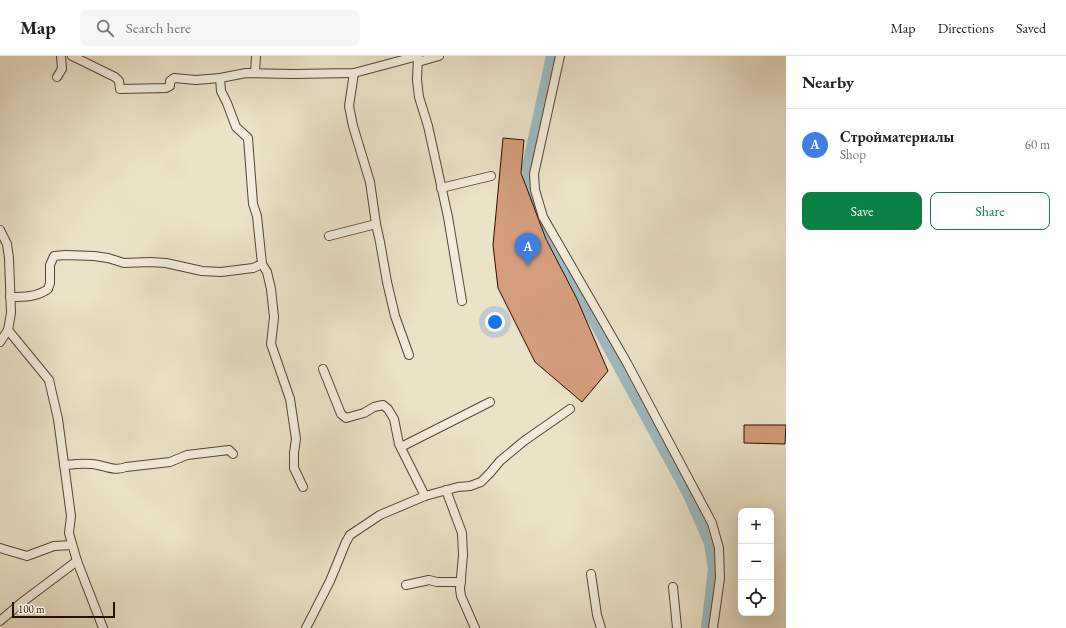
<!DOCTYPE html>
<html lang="en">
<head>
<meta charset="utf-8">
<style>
  :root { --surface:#fff; --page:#f6f6f6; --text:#222; --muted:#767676; --line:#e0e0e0; --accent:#0b8043 }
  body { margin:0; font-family:"EB Garamond",serif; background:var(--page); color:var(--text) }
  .controls { position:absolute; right:12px; bottom:12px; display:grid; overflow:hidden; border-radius:8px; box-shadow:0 4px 16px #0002 }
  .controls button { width:36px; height:36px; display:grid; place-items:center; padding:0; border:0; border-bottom:1px solid var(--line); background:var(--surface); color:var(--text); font:20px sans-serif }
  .scale { position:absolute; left:12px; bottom:10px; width:103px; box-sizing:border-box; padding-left:4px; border:2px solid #290d00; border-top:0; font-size:11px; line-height:14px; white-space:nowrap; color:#290d00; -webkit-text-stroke:3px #f2eddb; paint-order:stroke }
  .you { position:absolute; left:495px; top:266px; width:14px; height:14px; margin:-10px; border:3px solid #fff; border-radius:50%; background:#1a73e8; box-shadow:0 0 0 6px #1a73e833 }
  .badge { display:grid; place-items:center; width:26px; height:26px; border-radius:50%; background:var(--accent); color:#fff; font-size:13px; font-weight:700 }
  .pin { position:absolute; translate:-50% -33px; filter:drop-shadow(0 1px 2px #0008) }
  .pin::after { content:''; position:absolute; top:21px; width:14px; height:12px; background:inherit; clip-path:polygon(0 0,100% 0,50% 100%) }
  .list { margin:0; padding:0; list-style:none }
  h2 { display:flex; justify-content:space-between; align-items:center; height:52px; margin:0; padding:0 16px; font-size:17px }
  h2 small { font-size:13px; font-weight:400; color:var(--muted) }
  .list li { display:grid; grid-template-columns:26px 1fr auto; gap:12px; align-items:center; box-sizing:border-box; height:72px; padding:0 16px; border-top:1px solid var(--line) }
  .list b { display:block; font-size:15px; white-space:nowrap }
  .list p { margin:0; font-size:13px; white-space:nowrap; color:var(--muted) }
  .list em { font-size:13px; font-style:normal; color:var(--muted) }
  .actions { display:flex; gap:8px; padding:12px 16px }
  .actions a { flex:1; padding:9px 0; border:1px solid var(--accent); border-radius:8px; text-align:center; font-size:14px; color:var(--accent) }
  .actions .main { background:var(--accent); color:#fff }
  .icon { flex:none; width:22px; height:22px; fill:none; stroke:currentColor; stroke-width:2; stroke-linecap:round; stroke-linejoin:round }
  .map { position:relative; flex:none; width:786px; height:572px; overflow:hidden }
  header { display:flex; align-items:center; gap:24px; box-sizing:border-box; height:56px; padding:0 20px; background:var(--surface); border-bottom:1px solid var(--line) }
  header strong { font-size:19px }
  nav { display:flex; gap:22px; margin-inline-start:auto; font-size:14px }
  .search { width:280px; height:36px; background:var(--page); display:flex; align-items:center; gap:10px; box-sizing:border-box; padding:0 14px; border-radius:8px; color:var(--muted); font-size:15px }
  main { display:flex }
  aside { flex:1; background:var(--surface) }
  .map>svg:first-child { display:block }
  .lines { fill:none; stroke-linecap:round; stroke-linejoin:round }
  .river { stroke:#9ebbc1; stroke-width:12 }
  .building { fill:#d59d7c; stroke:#290d00 }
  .minor-casing { stroke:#5a4232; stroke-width:10 }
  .minor { stroke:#f2eddb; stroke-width:8 }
</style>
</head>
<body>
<header>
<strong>Map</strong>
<div class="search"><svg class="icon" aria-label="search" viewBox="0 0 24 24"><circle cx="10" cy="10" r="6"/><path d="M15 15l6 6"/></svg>Search here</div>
<nav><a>Map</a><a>Directions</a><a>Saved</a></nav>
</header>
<main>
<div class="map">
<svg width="786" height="572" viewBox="0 0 786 572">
  <rect width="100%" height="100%" fill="#ebe3c8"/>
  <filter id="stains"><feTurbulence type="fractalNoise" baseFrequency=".005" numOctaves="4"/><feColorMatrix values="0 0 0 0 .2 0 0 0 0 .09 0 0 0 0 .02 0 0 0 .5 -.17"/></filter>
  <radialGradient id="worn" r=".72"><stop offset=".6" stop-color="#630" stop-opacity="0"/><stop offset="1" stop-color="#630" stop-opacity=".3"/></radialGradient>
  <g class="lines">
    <!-- river -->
    <polyline class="river" points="552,0 528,110 530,135 538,160 559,200 689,439 710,487 714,513 707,572"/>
  </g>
  <!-- building -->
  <g class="building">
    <polygon points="503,82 524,84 521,117 546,183 577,243 608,315 582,346 535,306 498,232 493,189"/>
    <polygon points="744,369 786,369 785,388 744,387"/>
  </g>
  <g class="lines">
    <!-- minor casing -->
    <g class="minor-casing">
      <g id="minor">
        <polyline points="72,0 115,21 119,25 120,33 166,32 170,30 170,25 174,22 196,24 220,22 246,17 293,18 354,17 418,0"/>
        <polyline points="418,0 417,24 419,41 428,70 448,161 462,245"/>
        <polyline points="560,0 534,118 535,134 543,161 627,307 712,467 719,492 720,522 713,572"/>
        <polyline points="418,6 439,0"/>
        <polyline points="255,17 256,0"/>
        <polyline points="354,17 349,50 353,70 370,126 376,168 380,186 387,226 395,260 409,299"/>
        <polyline points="57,21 62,13 61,0"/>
        <polyline points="441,132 491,120"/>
        <polyline points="0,174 7,188 9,202 11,257 8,274 0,286"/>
        <polyline points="329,180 376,168"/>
        <polyline points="262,208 267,216 271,233 274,261 271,288 290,343 296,383 294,397 294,412 303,431"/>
        <path d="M10,241c14,0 27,0 38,-8l2,-6v-18l4,-9 11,-1 29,1 14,2 16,5 26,-1 16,1 36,8 19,1 32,-4 9,-4 -5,-48 -4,-12 -5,-66 -12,-11 -9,-24 -6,-12 -1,-13"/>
        <polyline points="8,274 49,324 58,363 71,460 69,477 77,505 103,572"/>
        <polyline points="323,313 341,358 346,362 364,357 374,351 383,349 388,353 394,363 399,388 425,440"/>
        <polyline points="401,391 490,346"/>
        <path d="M64,409c10,-1 19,-2 28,-1 12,1 22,8 34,3l44,-5 17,-7 42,-5 4,4"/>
        <polyline points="446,434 462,477 463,499 460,533 461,540 475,572"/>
        <polyline points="0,492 27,500 54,490 72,489"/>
        <polyline points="591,518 597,559 601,572"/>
        <polyline points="406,529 429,524 437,526 461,526"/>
        <polyline points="673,531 677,572"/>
        <polyline points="0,565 21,547 77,505"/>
        <polyline points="306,572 330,525 346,486 350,479 380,459 425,440 458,431 470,430 481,426 490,417 500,405 524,385 570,353"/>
      </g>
    </g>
    <!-- minor -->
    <use href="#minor" class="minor"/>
  </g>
  <rect width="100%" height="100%" filter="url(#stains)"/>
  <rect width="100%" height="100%" fill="url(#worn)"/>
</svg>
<div class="controls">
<button>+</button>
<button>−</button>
<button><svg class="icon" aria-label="locate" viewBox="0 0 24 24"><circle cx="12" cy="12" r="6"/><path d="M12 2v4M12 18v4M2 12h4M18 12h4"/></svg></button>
</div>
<div class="scale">100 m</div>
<div class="you"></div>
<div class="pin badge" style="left:528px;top:210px;background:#3f7fe0">A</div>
</div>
<aside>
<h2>Nearby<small></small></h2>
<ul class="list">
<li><span class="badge" style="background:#3f7fe0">A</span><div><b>Стройматериалы</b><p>Shop</p></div><em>60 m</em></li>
</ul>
<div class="actions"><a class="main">Save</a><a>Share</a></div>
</aside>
</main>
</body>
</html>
